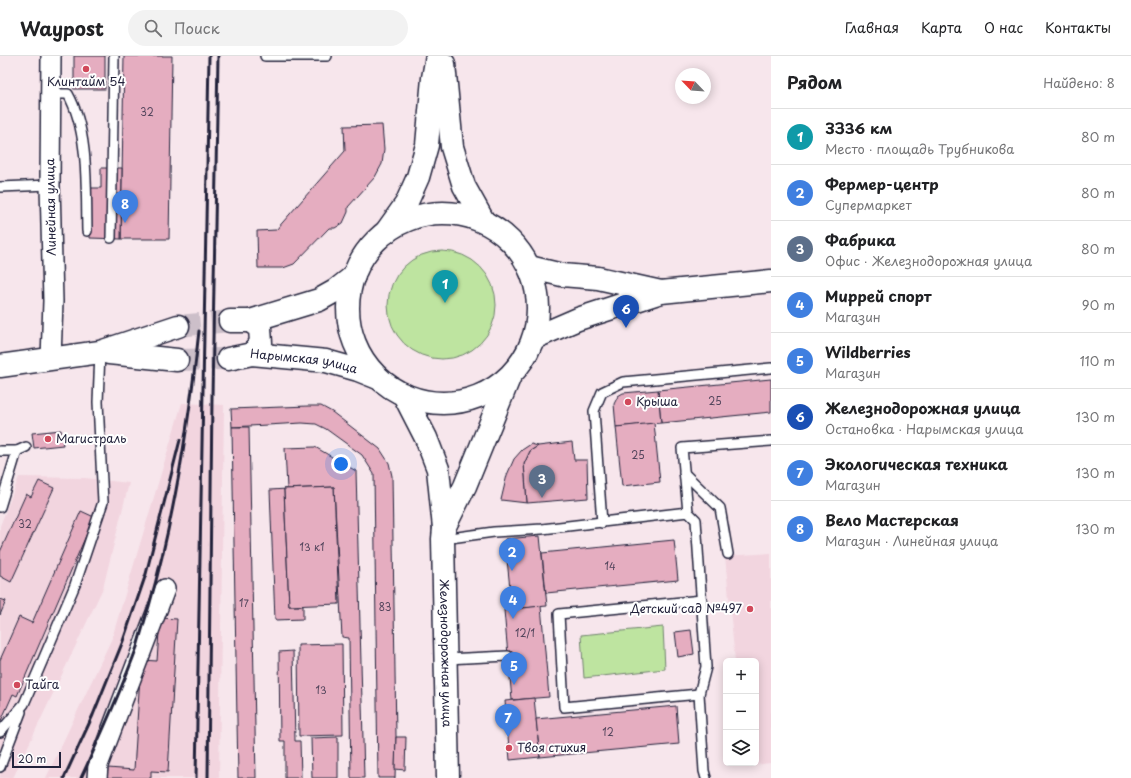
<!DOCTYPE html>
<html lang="ru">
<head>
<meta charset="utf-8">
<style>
  :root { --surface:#fff; --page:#f2f2f2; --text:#202124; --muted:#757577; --line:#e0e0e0; --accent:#ea580c }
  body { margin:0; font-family:"Playpen Sans",sans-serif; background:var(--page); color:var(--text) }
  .controls { position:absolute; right:12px; bottom:12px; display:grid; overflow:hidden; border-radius:6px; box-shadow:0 2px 10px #0003 }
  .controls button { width:36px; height:36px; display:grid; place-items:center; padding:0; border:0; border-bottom:1px solid var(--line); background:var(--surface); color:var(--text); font:20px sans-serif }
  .compass { position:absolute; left:675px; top:12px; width:36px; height:36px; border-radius:50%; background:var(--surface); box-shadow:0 2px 10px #0003; rotate:295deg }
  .scale { position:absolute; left:12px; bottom:10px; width:49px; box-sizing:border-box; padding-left:4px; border:2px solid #22223b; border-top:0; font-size:11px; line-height:14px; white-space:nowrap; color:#22223b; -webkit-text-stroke:3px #fff; paint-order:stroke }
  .you { position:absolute; left:341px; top:408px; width:14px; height:14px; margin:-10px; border:3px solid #fff; border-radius:50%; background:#1a73e8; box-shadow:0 0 0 6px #1a73e833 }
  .badge { display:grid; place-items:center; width:26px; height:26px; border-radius:50%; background:var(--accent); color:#fff; font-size:13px; font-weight:700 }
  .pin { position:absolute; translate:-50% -33px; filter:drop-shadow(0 1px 2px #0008) }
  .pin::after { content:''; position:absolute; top:21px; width:14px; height:12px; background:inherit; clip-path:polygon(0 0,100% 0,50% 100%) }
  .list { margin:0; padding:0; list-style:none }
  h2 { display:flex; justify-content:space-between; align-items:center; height:52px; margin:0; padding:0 16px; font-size:17px }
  h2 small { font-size:13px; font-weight:400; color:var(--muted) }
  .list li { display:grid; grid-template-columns:26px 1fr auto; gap:12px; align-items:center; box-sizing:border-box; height:56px; padding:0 16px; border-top:1px solid var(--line) }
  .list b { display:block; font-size:15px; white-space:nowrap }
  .list p { margin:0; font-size:13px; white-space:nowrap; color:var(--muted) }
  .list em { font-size:13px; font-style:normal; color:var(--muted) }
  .icon { flex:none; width:22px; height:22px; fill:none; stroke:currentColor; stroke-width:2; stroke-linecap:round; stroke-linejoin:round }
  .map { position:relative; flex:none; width:771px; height:722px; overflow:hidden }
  header { display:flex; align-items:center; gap:24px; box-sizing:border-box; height:56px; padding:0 20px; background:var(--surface); border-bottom:1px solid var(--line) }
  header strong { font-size:19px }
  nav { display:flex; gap:22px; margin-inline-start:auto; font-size:14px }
  .search { width:280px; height:36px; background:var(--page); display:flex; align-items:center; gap:10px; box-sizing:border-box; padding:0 14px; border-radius:22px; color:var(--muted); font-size:15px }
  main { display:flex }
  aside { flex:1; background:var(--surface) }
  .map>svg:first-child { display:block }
  .built { fill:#f2d5df }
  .green { fill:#bee4a0; stroke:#70836e }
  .building { fill:#e5adc0; stroke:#22223b }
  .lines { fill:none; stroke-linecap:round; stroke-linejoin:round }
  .primary-tunnel { stroke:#ccbfc9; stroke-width:22; stroke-dasharray:22 11; stroke-linecap:butt }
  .lane-casing { stroke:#22223b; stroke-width:12 }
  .street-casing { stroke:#22223b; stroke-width:22 }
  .secondary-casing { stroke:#22223b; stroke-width:25 }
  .primary-casing { stroke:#22223b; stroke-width:25 }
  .lane { stroke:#fff; stroke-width:9 }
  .street { stroke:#fff; stroke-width:19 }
  .secondary { stroke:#fff; stroke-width:22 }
  .primary { stroke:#fff; stroke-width:22 }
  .rail { stroke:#22223b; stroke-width:3 }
  .poi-dot { fill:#d1495b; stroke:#fff; stroke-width:1.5 }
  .labels { text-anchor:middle; stroke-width:4; stroke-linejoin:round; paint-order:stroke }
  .number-label { font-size:10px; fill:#53455c }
  .poi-label { font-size:12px; fill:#22223b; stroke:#fff; text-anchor:start }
  .street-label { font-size:12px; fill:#22223b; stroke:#fff }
</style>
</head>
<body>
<header>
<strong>Waypost</strong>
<div class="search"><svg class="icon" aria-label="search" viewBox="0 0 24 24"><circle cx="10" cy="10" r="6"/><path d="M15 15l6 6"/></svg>Поиск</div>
<nav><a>Главная</a><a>Карта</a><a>О нас</a><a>Контакты</a></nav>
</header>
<main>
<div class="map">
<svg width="771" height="722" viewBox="0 0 771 722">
  <rect width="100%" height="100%" fill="#f7e6ec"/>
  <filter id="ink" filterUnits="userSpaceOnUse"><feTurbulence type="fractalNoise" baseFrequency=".025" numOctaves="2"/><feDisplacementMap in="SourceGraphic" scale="8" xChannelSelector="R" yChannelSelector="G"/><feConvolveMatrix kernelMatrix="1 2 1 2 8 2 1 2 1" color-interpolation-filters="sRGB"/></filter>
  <g filter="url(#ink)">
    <!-- built -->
    <g class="built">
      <polygon points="182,347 224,349 219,722 46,722 112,582"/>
      <polygon points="19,421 85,422 129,427 103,532 13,722 0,722 0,470"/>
      <polygon points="771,497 771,707 745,710 744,707 756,707 756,605 735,605 725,500"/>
    </g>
    <!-- green -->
    <g class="green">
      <circle cx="442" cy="249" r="54"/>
      <polygon points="663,571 665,613 584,622 581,579"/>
    </g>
    <!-- building -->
    <g class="building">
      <rect x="74" y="0" width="31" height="33"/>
      <polygon points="124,0 172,0 169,183 121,183"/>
      <polygon points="382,69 384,93 382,108 375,121 348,151 348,156 343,167 335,172 329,172 294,208 283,212 258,212 257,175 276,174 345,95 344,70"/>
      <polygon points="101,112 122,112 121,183 90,182 91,132 101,132"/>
      <polygon points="771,323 771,356 661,367 658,334"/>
      <polygon points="658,334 661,367 616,371 614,348 618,340 623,337"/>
      <polygon points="308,350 321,350 332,356 380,393 389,407 392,420 396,681 395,722 378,722 374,418 362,399 326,373 316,368 302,367 232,371 231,353"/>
      <polygon points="654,367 660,426 622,430 616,371"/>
      <polygon points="232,371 249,371 256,722 238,722"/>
      <polygon points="61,374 63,389 34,392 32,377"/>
      <polygon points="572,386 574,404 587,404 588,442 527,447 524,408 530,395 538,390"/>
      <polygon points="531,388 538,390 530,395 524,408 527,447 501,444 507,419 514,403 522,394"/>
      <polygon points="315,391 356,415 364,722 351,722 349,582 342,581 334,431 284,433 289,550 303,550 303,563 275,564 270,434 287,433 285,392"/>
      <polygon points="39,425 54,432 11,526 0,520 0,496 26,438 31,441"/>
      <polygon points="334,431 339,548 289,550 284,433"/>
      <polygon points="81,455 94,461 17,640 13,638 0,667 0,604 19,561 32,567"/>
      <polygon points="540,480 547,550 512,553 505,483"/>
      <polygon points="674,484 678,524 546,537 542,497"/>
      <polygon points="0,543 6,545 0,559"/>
      <polygon points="541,550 549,641 512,644 504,554"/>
      <polygon points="160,562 177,563 168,716 151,715 151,722 107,722 108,712 134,714 141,604 157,605"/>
      <polygon points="691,574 694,598 678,601 675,576"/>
      <polygon points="342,588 343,679 299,680 298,589"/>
      <polygon points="293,595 295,685 300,685 301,722 285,722 285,685 280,685 279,596"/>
      <polygon points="534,642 540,701 510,704 505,645"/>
      <polygon points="676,650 679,688 540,701 536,663"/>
      <polygon points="338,681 338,722 312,722 311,682"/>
      <polygon points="396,681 406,681 405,714 395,713"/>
    </g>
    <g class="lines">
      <!-- primary-tunnel -->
      <g class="primary-tunnel">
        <polyline points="178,270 230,265"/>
        <polyline points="177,304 228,303"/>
      </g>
      <!-- lane casing -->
      <g class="lane-casing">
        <g id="lane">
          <polyline points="265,0 327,0"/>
          <path d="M50,38h18c21,37 18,95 19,137"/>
          <polyline points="0,131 50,129"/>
          <polyline points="111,182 114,0"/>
          <polyline points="0,395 17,395 26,391"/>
          <polyline points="684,417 720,452 728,498"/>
          <polyline points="0,451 17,395"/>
          <polyline points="688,456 682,392 771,385"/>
          <polyline points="602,467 594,355 602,336 623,326 771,312"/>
          <polyline points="443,483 494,476 542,473 688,456 696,464 706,611 699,638 704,715 706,722"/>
          <polyline points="446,603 508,600"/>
          <polyline points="699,638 564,651 559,558 702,544"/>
          <polyline points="0,676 24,648 75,529 103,446 98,346 100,296"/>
          <polyline points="0,711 21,656"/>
        </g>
      </g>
      <!-- street casing -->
      <g class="street-casing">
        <g id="street">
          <polyline points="51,303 53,245 50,129 51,0"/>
          <polyline points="97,722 98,709 165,533"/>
        </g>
      </g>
      <!-- secondary casing -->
      <g class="secondary-casing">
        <g id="secondary">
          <polyline points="444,8 452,91 464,130 484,166"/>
          <polyline points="386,176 406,148 418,121 427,89 433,22 437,0"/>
          <path id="s1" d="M404,339l22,43 12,31 6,59 -1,11 5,239"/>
          <polyline points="444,472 465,430 509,322"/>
        </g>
      </g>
      <!-- primary casing -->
      <g class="primary-casing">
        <g id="primary">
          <circle cx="443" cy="252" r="95"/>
          <polyline points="529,211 562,219 598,222 661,236"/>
          <polyline points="230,265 250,265 319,244 335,235 354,220"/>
          <polyline points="250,265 260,272 261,287 252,298"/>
          <polyline points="534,282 578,263 661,236 771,225"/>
          <polyline points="109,297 177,304"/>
          <path id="s2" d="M228,303l24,-5 74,7 32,9 20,8"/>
          <polyline points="0,310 100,296 178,270"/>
        </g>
      </g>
      <!-- lane -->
      <use href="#lane" class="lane"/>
      <!-- street -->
      <use href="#street" class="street"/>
      <!-- secondary -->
      <use href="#secondary" class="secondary"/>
      <!-- primary -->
      <use href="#primary" class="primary"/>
      <!-- rail -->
      <g class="rail">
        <polyline points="64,722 93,659 123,585 146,518 180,384"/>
        <path d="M81,722c20,-43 40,-87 56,-131 4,-14 8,-28 12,-41 26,-90 40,-182 50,-275"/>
        <polyline points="196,722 209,0"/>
        <polyline points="208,722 212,341 218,0"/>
      </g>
    </g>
  </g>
  <!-- markers -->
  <g class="poi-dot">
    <circle cx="86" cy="13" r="4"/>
    <circle cx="628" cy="346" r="4"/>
    <circle cx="48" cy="383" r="4"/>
    <circle cx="750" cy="553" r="4"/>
    <circle cx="17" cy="629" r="4"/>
    <circle cx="509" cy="692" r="4"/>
  </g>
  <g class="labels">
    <!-- number labels -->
    <g class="number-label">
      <text x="147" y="60">32</text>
      <text x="715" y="349">25</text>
      <text x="638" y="403">25</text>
      <text x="25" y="472">32</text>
      <text x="312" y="495">13 к1</text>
      <text x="610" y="514">14</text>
      <text x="244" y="551">17</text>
      <text x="385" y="555">83</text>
      <text x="525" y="581">12/1</text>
      <text x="321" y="638">13</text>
      <text x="608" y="680">12</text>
    </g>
    <!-- poi labels -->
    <g class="poi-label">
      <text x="86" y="30" text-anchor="middle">Клинтайм 54</text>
      <text x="636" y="350">Крыша</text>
      <text x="56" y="387">Магистраль</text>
      <text x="742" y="557" text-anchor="end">Детский сад №497</text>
      <text x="25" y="633">Тайга</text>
      <text x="517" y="696">Твоя стихия</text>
    </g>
    <!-- street labels -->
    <g class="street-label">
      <text transform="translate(51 151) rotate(-91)" y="4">Линейная улица</text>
      <text dy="4" stroke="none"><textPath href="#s2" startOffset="77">Нарымская улица</textPath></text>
      <text dy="4" stroke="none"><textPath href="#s1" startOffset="266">Железнодорожная улица</textPath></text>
    </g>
  </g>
</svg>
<div class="controls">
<button>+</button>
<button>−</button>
<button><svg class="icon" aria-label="layers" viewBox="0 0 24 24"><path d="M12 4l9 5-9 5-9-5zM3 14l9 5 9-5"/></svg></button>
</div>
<svg class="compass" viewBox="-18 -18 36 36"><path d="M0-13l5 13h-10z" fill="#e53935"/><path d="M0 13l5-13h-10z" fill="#757577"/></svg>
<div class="scale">20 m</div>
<div class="you"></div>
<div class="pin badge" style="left:445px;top:247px;background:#0f9aa8">1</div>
<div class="pin badge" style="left:512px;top:515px;background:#3f7fe0">2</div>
<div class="pin badge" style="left:542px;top:442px;background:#5c6f8a">3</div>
<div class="pin badge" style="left:513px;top:563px;background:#3f7fe0">4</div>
<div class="pin badge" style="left:514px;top:629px;background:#3f7fe0">5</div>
<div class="pin badge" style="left:626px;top:272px;background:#1a4fb4">6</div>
<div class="pin badge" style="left:508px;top:681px;background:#3f7fe0">7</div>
<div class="pin badge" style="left:125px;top:167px;background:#3f7fe0">8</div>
</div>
<aside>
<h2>Рядом<small>Найдено: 8</small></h2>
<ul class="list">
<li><span class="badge" style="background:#0f9aa8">1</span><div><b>3336 км</b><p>Место · площадь Трубникова</p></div><em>80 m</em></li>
<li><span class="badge" style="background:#3f7fe0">2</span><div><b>Фермер-центр</b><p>Супермаркет</p></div><em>80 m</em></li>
<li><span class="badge" style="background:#5c6f8a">3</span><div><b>Фабрика</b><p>Офис · Железнодорожная улица</p></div><em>80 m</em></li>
<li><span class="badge" style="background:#3f7fe0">4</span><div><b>Миррей спорт</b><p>Магазин</p></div><em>90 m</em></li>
<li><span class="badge" style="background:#3f7fe0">5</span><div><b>Wildberries</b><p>Магазин</p></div><em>110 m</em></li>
<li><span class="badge" style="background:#1a4fb4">6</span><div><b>Железнодорожная улица</b><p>Остановка · Нарымская улица</p></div><em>130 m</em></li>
<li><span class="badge" style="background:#3f7fe0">7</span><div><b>Экологическая техника</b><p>Магазин</p></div><em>130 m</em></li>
<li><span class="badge" style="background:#3f7fe0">8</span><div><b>Вело Мастерская</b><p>Магазин · Линейная улица</p></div><em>130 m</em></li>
</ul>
</aside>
</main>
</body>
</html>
